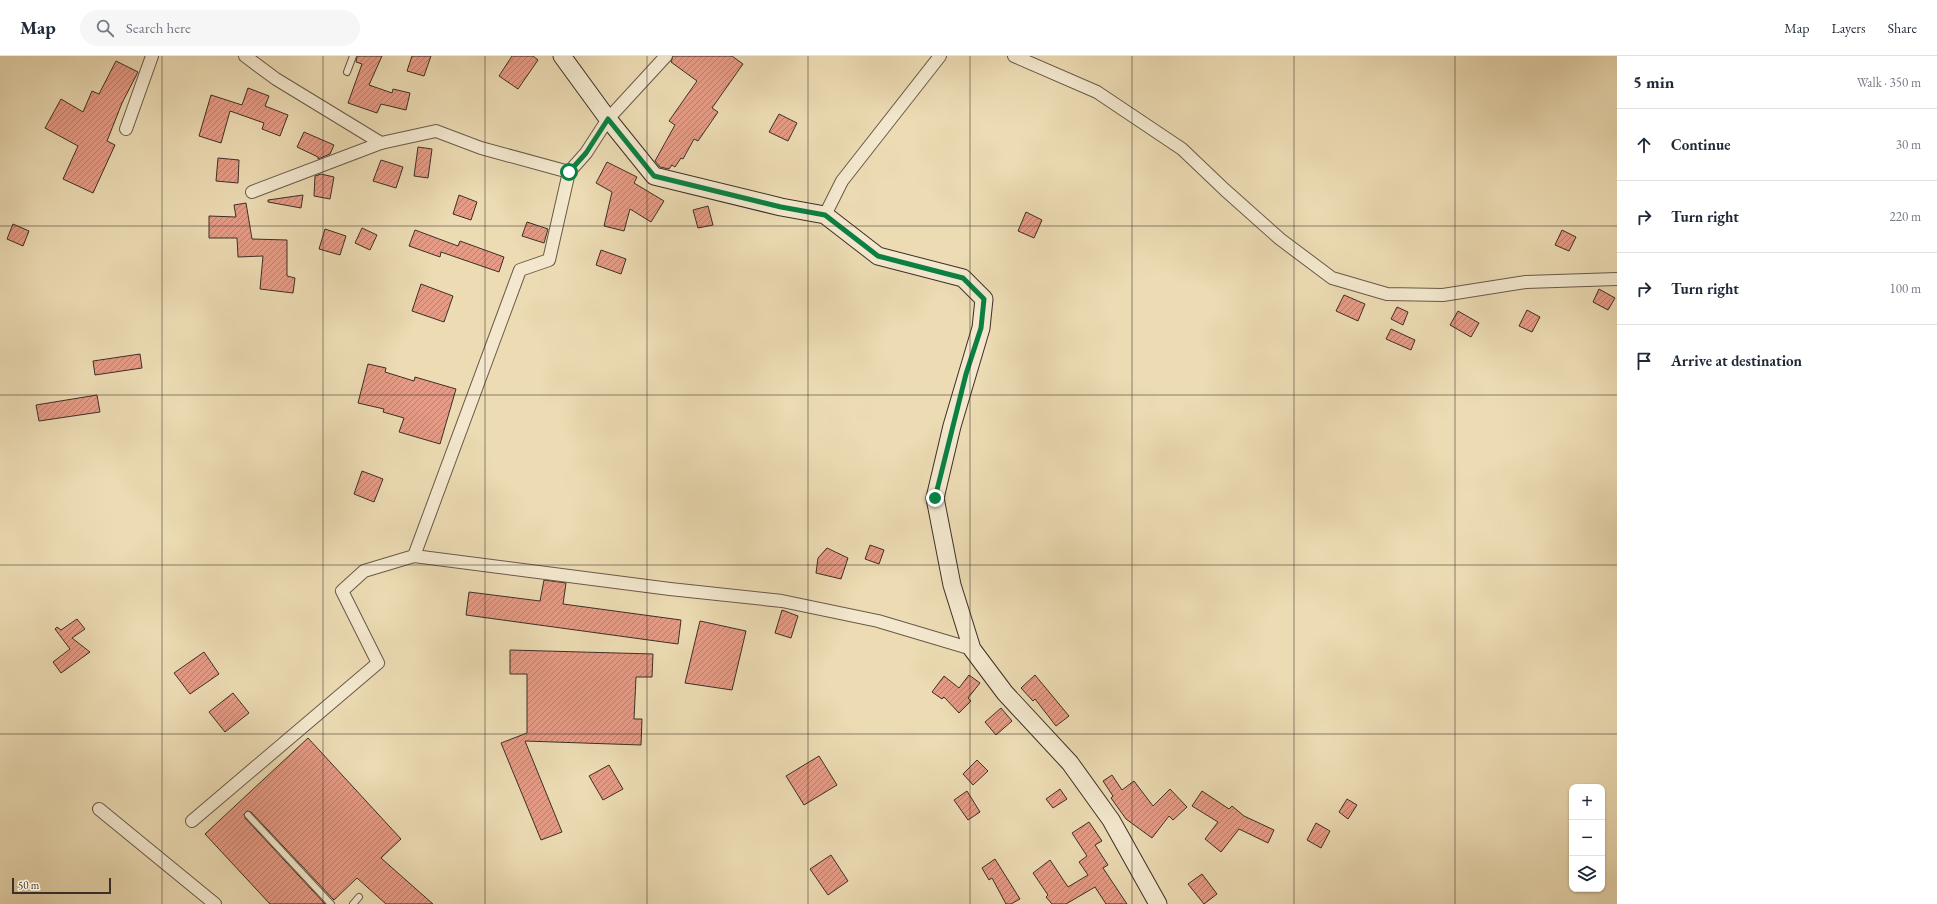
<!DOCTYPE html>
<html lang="en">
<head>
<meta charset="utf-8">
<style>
  :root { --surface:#fff; --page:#f6f6f7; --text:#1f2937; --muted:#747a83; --line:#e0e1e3 }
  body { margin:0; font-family:"EB Garamond",serif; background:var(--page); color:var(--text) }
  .controls { position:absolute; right:12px; bottom:12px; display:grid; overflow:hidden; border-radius:8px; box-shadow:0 1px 3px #0004 }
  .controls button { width:36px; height:36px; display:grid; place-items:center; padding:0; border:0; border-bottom:1px solid var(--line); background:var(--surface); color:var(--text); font:20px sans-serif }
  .scale { position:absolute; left:12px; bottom:10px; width:99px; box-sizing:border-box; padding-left:4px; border:2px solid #3d2f26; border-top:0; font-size:11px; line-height:14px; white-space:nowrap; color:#3d2f26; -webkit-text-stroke:3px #f3e8ce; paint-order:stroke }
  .stop { position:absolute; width:12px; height:12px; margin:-9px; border:3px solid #0b8043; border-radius:50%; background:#fff }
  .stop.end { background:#0b8043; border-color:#fff; box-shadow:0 1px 4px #0008 }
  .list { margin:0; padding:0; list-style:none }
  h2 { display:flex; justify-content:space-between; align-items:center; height:52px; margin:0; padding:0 16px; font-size:17px }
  h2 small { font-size:13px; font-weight:400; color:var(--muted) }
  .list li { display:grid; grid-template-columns:26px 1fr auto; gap:12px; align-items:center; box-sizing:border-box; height:72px; padding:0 16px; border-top:1px solid var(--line) }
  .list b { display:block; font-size:15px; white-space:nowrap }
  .list em { font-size:13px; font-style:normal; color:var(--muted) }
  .icon { flex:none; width:22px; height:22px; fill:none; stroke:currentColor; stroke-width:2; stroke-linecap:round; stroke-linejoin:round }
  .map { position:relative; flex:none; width:1617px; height:848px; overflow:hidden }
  header { display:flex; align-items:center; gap:24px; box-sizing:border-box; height:56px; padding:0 20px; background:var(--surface); border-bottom:1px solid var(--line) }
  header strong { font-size:19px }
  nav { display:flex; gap:22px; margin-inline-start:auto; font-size:14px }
  .search { width:280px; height:36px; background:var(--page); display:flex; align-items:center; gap:10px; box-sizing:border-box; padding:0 14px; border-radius:22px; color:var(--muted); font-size:15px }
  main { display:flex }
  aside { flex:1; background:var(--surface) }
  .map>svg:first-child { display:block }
  .building { fill:url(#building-hatch); stroke:#3d2f26 }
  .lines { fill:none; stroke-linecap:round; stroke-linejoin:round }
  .lane-casing { stroke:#695a49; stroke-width:8 }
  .street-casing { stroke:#695a49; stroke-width:14 }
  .secondary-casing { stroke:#3d2f26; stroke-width:19 }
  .lane { stroke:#f3e8ce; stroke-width:6 }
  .street { stroke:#f3e8ce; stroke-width:12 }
  .secondary { stroke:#f3e8ce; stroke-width:17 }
  .route { stroke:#0b8043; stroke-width:5 }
  .grid { fill:none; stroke:#3d2f26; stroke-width:1; stroke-opacity:0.55 }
</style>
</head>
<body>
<header>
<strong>Map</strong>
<div class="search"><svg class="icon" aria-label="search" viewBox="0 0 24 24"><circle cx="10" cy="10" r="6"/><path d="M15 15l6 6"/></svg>Search here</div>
<nav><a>Map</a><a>Layers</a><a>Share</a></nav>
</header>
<main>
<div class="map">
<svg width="1617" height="848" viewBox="0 0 1617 848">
  <defs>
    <pattern id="building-hatch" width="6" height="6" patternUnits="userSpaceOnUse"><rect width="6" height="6" fill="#e59b86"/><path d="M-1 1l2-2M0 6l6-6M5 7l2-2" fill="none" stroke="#bb7f6d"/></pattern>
  </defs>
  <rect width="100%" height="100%" fill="#ecdbb3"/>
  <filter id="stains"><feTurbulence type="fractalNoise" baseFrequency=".005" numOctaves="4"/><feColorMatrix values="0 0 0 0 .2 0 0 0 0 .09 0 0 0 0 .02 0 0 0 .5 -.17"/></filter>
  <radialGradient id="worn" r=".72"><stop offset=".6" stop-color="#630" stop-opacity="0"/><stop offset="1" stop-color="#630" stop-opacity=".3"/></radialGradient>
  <!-- building -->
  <g class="building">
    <polygon points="357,0 382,0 369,29 392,37 393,33 410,37 406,54 381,48 377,57 348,47 362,8 356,6"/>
    <polygon points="412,0 431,0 424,20 407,15"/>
    <polygon points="512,0 533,0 538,4 518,33 499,20"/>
    <polygon points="673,0 732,0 743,8 712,52 718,56 698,85 694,83 683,103 681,102 675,111 672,109 669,113 660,111 655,105 675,69 669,65 697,25 671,6"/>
    <polygon points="116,5 138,16 122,47 107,85 115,89 93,137 63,123 78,90 45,72 61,43 83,56 92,35 99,38"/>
    <polygon points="248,32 269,40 265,50 288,59 280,80 262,73 264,67 230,55 221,87 199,80 211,39 242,49"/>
    <polygon points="779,58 797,67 788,85 769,76"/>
    <polygon points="304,76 334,89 330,98 318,103 318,101 297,91"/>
    <polygon points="418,91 432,93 428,122 414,120"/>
    <polygon points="218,102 239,104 238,127 216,125"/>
    <polygon points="381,104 403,111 396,132 373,125"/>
    <polygon points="607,106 637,121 634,127 664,145 651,166 630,153 624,175 604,170 612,136 596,127"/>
    <polygon points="321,118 334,121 330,143 314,140 315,120"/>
    <polygon points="303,139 301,152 268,146 268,144"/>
    <polygon points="459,139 477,146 471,164 453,158"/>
    <polygon points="246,147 252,183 287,184 287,220 295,222 293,237 260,233 263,200 238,201 237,182 209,182 209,160 236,161 234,149"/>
    <polygon points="708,150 713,169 698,172 693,154"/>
    <polygon points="1026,156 1042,164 1034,182 1018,175"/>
    <polygon points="527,166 548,173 544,187 522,180"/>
    <polygon points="13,168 29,175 23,190 7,183"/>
    <polygon points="362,172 377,179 370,194 355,187"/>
    <polygon points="325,173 346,180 340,199 319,193"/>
    <polygon points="415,174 458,190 460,185 504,201 499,216 441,196 440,201 409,190"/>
    <polygon points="1562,174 1576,181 1569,195 1555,189"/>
    <polygon points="601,194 626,203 621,218 596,209"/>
    <polygon points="421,228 453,240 444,266 412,255"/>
    <polygon points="1599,233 1615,242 1608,254 1593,246"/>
    <polygon points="1344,239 1365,248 1358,265 1336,255"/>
    <polygon points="1397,251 1408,256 1403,269 1391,263"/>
    <polygon points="1527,254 1540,261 1532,276 1519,270"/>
    <polygon points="1458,255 1479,267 1471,281 1450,269"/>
    <polygon points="1391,273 1415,284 1411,294 1386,283"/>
    <polygon points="140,298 142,312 95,319 93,305"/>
    <polygon points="368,308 386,312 385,316 414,325 415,321 456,333 440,388 399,376 404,362 383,356 384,353 358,347"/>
    <polygon points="97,339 100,356 39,365 36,349"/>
    <polygon points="362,415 383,423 374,446 354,438"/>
    <polygon points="870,489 884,494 879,508 865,503"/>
    <polygon points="827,492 848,502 841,523 816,517 818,502"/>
    <polygon points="544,524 566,527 563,548 681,564 678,588 466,559 469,536 540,545"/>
    <polygon points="782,554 798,560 791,582 775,577"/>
    <polygon points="77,563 85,573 72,582 90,596 61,617 53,606 70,593 55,573 57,571 61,574"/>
    <polygon points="700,565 746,575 732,634 685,627"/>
    <polygon points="510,594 653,598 652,621 636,621 634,663 642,663 641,689 525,685 562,776 541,784 501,687 527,677 527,618 510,618"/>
    <polygon points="204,596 219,618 190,638 174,617"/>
    <polygon points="969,619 980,627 968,642 971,645 959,657 944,641 942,643 932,636 944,620 959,632"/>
    <polygon points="1035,619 1069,660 1056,670 1035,643 1033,645 1021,632"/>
    <polygon points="233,637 249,657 225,676 209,656"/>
    <polygon points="1001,652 1012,665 996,679 985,666"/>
    <polygon points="308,682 401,783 381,802 433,848 386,848 357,822 334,844 251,756 247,755 244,758 245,762 325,848 270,848 205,778"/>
    <polygon points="819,700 837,729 804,749 786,720"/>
    <polygon points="977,704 988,715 973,729 963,718"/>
    <polygon points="609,709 623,733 603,744 589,720"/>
    <polygon points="1112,719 1122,734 1134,725 1153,750 1170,733 1187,751 1173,764 1169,760 1152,782 1126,763 1111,742 1113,740 1103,725"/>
    <polygon points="1060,733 1067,743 1053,752 1046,743"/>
    <polygon points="967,735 980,756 968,764 954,744"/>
    <polygon points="1202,735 1229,753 1232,750 1244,760 1274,774 1268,787 1239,773 1221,796 1205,783 1218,766 1192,750"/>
    <polygon points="1347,743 1357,749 1348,763 1339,756"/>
    <polygon points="1089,766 1102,785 1095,789 1108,809 1103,812 1127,848 1106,848 1095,831 1066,848 1052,848 1046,841 1048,839 1033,817 1050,804 1068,831 1088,819 1079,806 1087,800 1072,777"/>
    <polygon points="1316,767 1330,775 1321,792 1307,784"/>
    <polygon points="831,799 848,825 828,839 810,813"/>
    <polygon points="995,803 1020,843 1011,848 1006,848 992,822 989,824 982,812"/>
    <polygon points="1202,818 1217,838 1204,848 1188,828"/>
  </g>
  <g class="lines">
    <!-- lane casing -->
    <g class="lane-casing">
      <g id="lane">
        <polyline points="347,16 353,0"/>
        <polyline points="248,759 331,848"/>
        <polyline points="353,848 359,841"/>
      </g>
    </g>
    <!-- street casing -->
    <g class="street-casing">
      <g id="street">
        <polyline points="245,0 276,23 381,87 436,75 481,92 569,116 586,97 608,63 666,0"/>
        <polyline points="1014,0 1097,36 1182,93 1225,134 1280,183 1332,222 1387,238 1443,239 1526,226 1617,223"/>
        <polyline points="126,73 152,0"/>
        <polyline points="252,136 381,87"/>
        <polyline points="825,159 842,125 940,0"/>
        <polyline points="414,500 670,533 782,545 878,565 972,593"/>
        <polyline points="99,753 215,848"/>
        <polyline points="192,765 378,607 342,535 364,515 414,500 520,214 549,204 569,116"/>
      </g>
    </g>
    <!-- secondary casing -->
    <g class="secondary-casing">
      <polyline id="secondary" points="562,0 608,63 654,120 781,151 825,159 878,200 963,222 984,243 981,272 952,370 935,442 952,529 972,593 1005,637 1070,707 1111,764 1158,848"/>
    </g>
    <!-- lane -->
    <use href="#lane" class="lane"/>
    <!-- street -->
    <use href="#street" class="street"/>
    <!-- secondary -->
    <use href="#secondary" class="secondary"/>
  </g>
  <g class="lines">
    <!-- route -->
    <polyline class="route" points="569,116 586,97 608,63 654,120 781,151 825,159 878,200 963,222 984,243 981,272 966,318 935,442"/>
  </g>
  <!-- grid -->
  <path class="grid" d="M162,0v848M323,0v848M485,0v848M647,0v848M808,0v848M970,0v848M1132,0v848M1294,0v848M1455,0v848M0,170h1617M0,339h1617M0,509h1617M0,678h1617"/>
  <rect width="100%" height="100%" filter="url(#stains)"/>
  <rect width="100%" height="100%" fill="url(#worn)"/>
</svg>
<div class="controls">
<button>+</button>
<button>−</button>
<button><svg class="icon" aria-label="layers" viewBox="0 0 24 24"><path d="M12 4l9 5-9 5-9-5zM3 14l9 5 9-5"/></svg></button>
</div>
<div class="scale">50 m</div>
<div class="stop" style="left:569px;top:116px"></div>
<div class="stop end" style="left:935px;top:442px"></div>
</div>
<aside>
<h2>5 min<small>Walk · 350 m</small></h2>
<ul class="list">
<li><svg class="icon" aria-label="ahead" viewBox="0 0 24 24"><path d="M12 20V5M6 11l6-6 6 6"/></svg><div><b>Continue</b></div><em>30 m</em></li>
<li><svg class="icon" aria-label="right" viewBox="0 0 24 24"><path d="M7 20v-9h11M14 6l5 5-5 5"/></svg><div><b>Turn right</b></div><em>220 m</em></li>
<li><svg class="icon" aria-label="right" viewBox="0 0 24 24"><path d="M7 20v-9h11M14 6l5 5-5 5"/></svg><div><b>Turn right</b></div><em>100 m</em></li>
<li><svg class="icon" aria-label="arrive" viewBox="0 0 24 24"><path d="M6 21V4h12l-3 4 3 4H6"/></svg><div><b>Arrive at destination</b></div></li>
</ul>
</aside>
</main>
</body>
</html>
